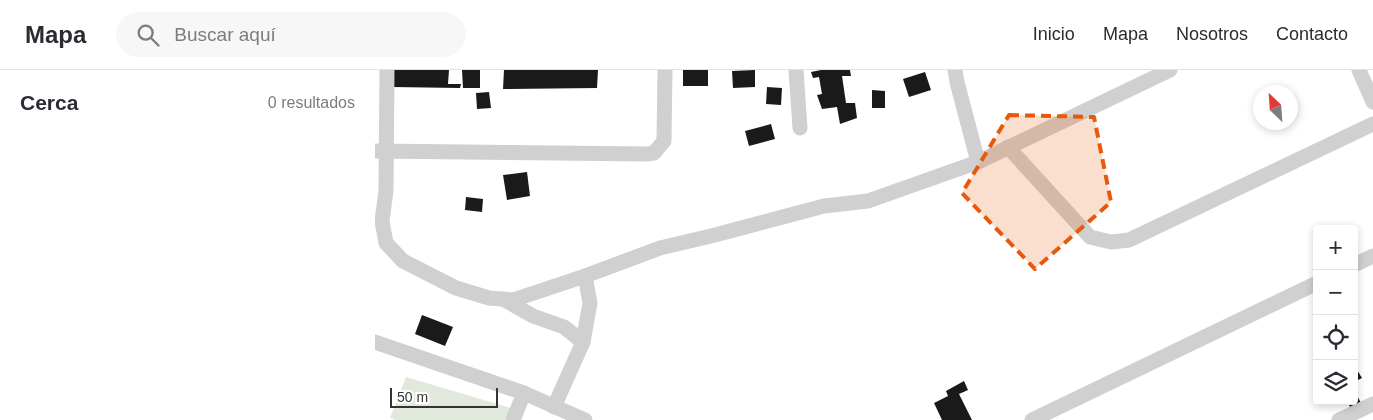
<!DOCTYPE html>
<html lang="es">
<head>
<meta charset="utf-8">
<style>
  :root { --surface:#fff; --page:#f7f7f7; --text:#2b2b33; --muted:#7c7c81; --line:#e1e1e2 }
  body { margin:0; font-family:Helvetica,sans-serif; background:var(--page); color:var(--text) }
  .controls { position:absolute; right:15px; bottom:15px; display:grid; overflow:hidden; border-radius:5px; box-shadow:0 2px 8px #0003 }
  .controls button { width:45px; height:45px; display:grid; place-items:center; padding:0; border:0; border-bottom:1px solid var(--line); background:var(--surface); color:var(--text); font:25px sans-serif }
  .compass { position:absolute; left:878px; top:15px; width:45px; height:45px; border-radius:50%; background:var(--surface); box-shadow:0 2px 8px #0003; rotate:335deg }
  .scale { position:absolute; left:15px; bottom:12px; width:108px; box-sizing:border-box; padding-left:5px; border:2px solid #333; border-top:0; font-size:14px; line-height:18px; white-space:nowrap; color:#333; -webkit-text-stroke:4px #fff; paint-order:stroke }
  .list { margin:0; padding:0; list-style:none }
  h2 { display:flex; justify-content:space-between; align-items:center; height:65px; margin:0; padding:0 20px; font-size:21px }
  h2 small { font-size:16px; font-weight:400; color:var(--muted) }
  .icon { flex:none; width:28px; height:28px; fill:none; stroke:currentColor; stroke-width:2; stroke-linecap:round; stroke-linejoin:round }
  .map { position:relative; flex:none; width:998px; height:350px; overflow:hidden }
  header { display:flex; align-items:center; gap:30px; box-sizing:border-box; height:70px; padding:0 25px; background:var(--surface); border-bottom:1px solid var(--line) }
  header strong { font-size:24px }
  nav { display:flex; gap:28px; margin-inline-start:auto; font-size:18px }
  .search { width:350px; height:45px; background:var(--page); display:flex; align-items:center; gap:12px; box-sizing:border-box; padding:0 18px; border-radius:28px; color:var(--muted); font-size:19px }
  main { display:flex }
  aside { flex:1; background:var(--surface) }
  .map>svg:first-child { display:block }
  .green { fill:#e1e9dd }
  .building { fill:#1a1a1a }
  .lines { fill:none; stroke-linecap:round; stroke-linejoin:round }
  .minor { stroke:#d0d0d0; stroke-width:15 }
  .marked { fill:#e8590c; fill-opacity:0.2; stroke:#e8590c; stroke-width:4; stroke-dasharray:10 6; stroke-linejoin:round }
</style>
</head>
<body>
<header>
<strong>Mapa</strong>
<div class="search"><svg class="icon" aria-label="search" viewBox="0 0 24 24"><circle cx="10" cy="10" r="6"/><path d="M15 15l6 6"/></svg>Buscar aquí</div>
<nav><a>Inicio</a><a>Mapa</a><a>Nosotros</a><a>Contacto</a></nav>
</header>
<main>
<aside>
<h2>Cerca<small>0 resultados</small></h2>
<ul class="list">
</ul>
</aside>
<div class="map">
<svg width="998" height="350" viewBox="0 0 998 350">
  <rect width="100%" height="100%" fill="#fff"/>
  <!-- green -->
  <polygon class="green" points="31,307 136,338 130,350 20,350 15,348"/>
  <!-- building -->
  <g class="building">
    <polygon points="17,0 74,0 73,14 86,14 85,18 17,17"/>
    <polygon points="87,0 105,0 105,18 88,18"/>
    <polygon points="129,0 223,0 222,18 128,19"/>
    <rect x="308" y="0" width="25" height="16"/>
    <polygon points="380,0 380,17 358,18 357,1"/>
    <polygon points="446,0 475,0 476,6 467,6 471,33 480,33 482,48 465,54 462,37 447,39 442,25 447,24 444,7 438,8 436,2"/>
    <polygon points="550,2 556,20 534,27 528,9"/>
    <polygon points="392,17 407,18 406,35 391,34"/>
    <polygon points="497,20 510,21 510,38 497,38"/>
    <polygon points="114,22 116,38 102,39 101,23"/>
    <polygon points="396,54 400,69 374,76 370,61"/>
    <polygon points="152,102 155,126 132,130 128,105"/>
    <polygon points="91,127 108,129 107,142 90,140"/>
    <polygon points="47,245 78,257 70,276 40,264"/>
    <polygon points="979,295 987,308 979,312"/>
    <polygon points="589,311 593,320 584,324 597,350 567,350 559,333 573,326 571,321"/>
    <polygon points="979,320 986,333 976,339 972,331 979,331"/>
  </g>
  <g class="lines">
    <!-- minor -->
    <g class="minor">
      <polyline points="12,0 11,121 7,151 11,173 28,191 81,218 114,228 138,230 210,206 285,178 340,165 449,136 493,131 603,92 795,0"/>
      <polyline points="421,0 425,58"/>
      <polyline points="580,0 582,12 603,92"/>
      <polyline points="984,0 998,32"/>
      <polyline points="633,77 715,167 736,172 754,170 998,54"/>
      <polyline points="1,81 272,84 279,83 289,71 290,0"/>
      <polyline points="979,195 998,186"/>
      <polyline points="128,229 158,246 189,257 208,272"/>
      <polyline points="0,272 149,323 210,350"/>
      <polyline points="179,337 208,272 215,233 210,206"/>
      <polyline points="138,350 149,323"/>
      <polyline points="657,350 942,213"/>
      <polyline points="964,350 998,334"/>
    </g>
  </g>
  <!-- marked area -->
  <path class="marked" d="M634,45l85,2 17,85 -76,67 -73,-76z"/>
</svg>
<div class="controls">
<button>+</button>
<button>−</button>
<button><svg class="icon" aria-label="locate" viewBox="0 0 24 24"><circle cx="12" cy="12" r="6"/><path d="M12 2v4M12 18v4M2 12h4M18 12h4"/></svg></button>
<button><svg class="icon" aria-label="layers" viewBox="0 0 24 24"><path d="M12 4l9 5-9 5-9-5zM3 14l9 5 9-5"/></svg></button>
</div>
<svg class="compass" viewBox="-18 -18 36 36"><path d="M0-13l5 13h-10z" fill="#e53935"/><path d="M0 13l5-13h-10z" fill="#7c7c81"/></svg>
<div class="scale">50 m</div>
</div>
</main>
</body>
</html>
